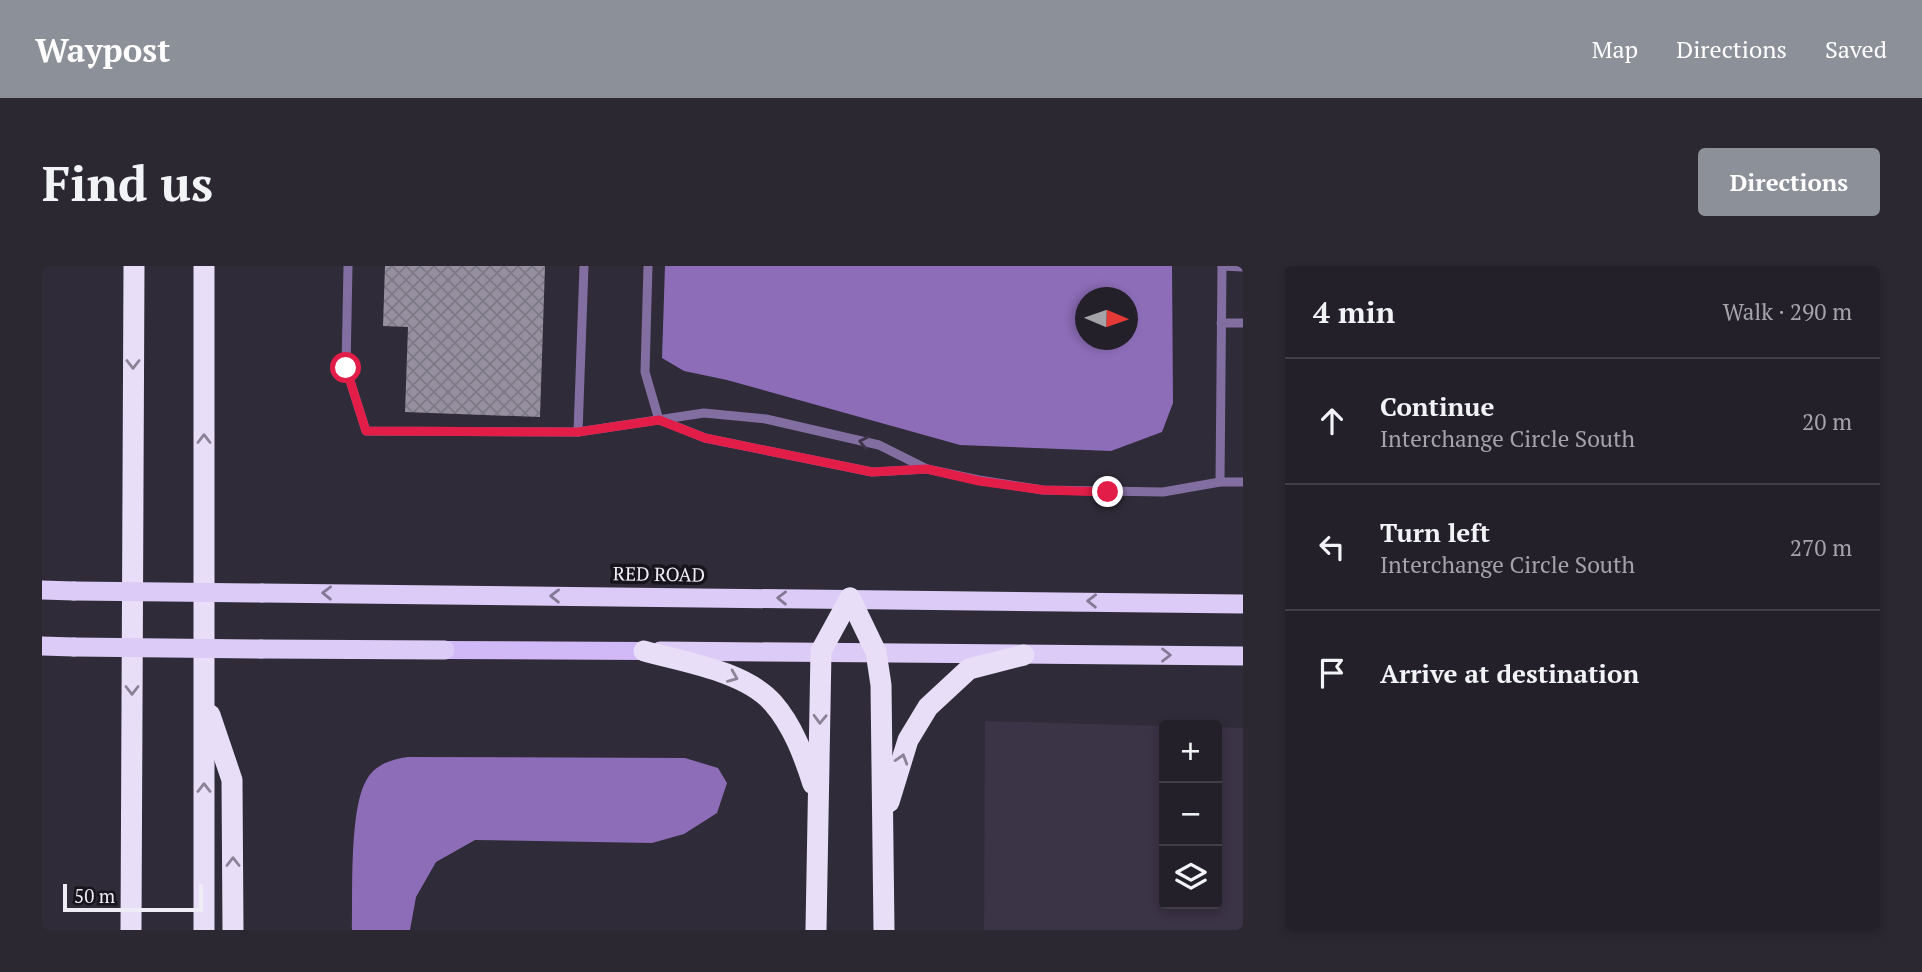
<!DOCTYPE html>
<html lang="en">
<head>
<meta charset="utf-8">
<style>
  :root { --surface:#24202a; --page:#2c2832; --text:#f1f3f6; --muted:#a3a3a8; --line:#413e47; --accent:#8c9099 }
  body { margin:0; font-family:"PT Serif",serif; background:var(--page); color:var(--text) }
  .controls { position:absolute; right:21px; bottom:21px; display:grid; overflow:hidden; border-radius:7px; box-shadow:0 4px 10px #0003 }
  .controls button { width:63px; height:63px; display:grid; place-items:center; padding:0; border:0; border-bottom:2px solid var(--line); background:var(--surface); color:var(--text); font:35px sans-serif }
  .compass { position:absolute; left:1033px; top:21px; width:63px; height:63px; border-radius:50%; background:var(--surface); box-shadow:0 4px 10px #0003; rotate:92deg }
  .scale { position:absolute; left:21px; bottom:18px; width:140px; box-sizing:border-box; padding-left:7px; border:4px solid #efecf5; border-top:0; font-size:19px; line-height:24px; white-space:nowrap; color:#efecf5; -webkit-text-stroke:5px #17141b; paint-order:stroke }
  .stop { position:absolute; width:21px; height:21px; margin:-16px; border:5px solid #e11d48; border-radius:50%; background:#fff }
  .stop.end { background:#e11d48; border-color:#fff; box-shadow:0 2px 7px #0008 }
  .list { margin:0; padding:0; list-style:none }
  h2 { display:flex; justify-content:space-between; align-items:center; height:91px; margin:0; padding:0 28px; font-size:30px }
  h2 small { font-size:23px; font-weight:400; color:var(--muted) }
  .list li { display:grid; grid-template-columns:46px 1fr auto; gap:21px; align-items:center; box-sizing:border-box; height:126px; padding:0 28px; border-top:2px solid var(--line) }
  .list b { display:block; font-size:26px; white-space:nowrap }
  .list p { margin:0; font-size:23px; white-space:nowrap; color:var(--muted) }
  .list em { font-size:23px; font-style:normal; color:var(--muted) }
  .icon { flex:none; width:38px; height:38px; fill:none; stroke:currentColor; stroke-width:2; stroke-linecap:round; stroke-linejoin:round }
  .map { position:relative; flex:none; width:1201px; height:664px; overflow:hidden; border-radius:7px }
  header { display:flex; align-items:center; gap:42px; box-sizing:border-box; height:98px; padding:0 35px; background:var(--accent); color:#fff }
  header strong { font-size:33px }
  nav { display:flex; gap:38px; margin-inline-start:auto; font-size:24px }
  .intro { display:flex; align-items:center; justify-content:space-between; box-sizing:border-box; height:168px; padding:0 42px }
  h1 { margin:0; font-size:49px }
  .button { padding:18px 32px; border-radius:7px; background:var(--accent); color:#fff; font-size:24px; font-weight:700 }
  main { display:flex; gap:42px; padding:0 42px }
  aside { flex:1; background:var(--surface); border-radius:7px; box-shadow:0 4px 10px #0003 }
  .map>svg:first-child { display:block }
  .built { fill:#3b3346 }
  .water { fill:#8d6db8; fill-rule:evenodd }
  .building { fill:url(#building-cross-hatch) }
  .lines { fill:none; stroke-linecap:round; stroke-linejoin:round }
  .service { stroke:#836ea1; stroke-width:9 }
  .primary { stroke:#d1b8f6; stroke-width:18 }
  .trunk { stroke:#dccbf7; stroke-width:19 }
  .motorway { stroke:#e8def8; stroke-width:21 }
  .trunk-bridge { stroke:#dccbf7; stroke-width:19 }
  .oneway { stroke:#8a8395 }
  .oneway2 { stroke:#3d344a }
  .oneway3 { stroke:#837994 }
  .route { stroke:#e11d48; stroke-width:9 }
  .labels { text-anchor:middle; stroke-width:7; stroke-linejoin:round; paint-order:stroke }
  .street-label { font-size:19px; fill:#efecf5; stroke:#17141b }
</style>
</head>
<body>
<header>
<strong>Waypost</strong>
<nav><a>Map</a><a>Directions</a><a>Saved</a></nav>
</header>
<div class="intro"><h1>Find us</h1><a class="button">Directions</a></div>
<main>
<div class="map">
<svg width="1201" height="664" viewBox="0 0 1201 664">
  <defs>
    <pattern id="building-cross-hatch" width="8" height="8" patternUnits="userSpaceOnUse" patternTransform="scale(1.75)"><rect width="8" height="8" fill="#958f9f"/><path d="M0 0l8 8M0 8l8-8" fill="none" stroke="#7e7986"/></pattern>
  </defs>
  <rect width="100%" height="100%" fill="#302b38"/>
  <!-- built -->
  <polygon class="built" points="943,455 1122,460 1122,638 1175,638 1175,461 1201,462 1201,664 942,664"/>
  <!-- water -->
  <g class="water">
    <path d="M623,0h507l1,137 -11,29 -51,19 -151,-6 -233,-65 -43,-9 -22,-13zM1044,32h42v42h-42z"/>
    <path d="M366,491l277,1 33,10 9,15 -10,30 -33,21 -32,9 -177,-3 -39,22 -20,35 -6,33h-58c1,-36 -3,-122 15,-151 9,-15 25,-20 41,-22z"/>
  </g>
  <!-- building -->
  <polygon class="building" points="343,0 503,0 498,151 363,146 366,61 341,60"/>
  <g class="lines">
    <!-- service -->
    <g class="service">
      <polyline points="306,0 304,102 324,165 536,166 662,147 724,153 837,179 885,203"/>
      <polyline points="606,0 603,106 617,154"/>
      <polyline points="1180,0 1201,1"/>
      <polyline points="1179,57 1201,57"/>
      <polyline points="618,154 663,172 830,206 885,203 937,214 1001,224 1121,226 1178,216 1201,216"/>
      <polyline points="536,166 542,0"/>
      <polyline points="1178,216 1180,0"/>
    </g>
    <!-- primary -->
    <polyline class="primary" points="403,384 602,385"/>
    <!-- trunk -->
    <g class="trunk">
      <polyline points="0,324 32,325"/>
      <polyline points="220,327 1201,338"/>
      <polyline points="0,380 32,381"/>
      <polyline points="219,383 403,384"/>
      <polyline points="618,385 1201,390"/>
    </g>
    <!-- motorway -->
    <g class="motorway">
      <polyline points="808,332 834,386 839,419 842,664"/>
      <path d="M602,385c39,11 101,20 129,52 20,23 31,53 40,81"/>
      <polyline points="168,449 190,514 191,664"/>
      <polyline points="847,536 866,474 886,441 927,403 982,389"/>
      <polyline points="89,664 92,0"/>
      <polyline points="162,664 162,0"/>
      <polyline points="774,664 779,385 808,332"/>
    </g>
    <!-- trunk-bridge -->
    <g class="trunk-bridge">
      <polyline points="32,325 220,327"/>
      <polyline points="32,381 219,383"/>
    </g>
  </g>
  <!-- one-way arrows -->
  <defs><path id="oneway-chevron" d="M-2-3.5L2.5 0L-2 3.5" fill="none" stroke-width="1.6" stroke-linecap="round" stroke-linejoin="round" transform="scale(1.75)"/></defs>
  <g class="oneway">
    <use href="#oneway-chevron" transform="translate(91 98) rotate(90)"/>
    <use href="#oneway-chevron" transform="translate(162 173) rotate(-90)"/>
    <use href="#oneway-chevron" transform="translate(691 411) rotate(22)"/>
    <use href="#oneway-chevron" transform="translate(90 424) rotate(90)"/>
    <use href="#oneway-chevron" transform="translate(778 453) rotate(92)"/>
    <use href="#oneway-chevron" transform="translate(860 493) rotate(-73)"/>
    <use href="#oneway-chevron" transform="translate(162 522) rotate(-90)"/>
    <use href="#oneway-chevron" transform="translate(191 596) rotate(-90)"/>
  </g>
  <use class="oneway2" href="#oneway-chevron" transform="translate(822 176) rotate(-167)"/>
  <g class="oneway3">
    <use href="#oneway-chevron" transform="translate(285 327) rotate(-179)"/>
    <use href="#oneway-chevron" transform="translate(513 330) rotate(-179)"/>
    <use href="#oneway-chevron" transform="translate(740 332) rotate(-179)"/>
    <use href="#oneway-chevron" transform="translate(1050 335) rotate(-179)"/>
    <use href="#oneway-chevron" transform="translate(1124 389)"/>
  </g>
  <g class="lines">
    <!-- route -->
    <polyline class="route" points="304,102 324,165 536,166 617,154 663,172 830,206 885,203 937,215 1001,224 1066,226"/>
  </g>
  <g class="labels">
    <!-- street labels -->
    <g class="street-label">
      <text transform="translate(617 308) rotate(1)" y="7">RED ROAD</text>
    </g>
  </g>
</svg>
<div class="controls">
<button>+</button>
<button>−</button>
<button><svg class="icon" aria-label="layers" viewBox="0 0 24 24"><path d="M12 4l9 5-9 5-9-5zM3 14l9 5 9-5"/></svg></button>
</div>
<svg class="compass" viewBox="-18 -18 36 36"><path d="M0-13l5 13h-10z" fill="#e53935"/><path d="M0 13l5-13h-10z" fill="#a3a3a8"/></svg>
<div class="scale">50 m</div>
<div class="stop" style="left:304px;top:102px"></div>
<div class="stop end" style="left:1066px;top:226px"></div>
</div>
<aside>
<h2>4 min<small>Walk · 290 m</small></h2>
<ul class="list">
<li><svg class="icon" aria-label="ahead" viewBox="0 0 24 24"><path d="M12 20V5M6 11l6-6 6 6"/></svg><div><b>Continue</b><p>Interchange Circle South</p></div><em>20 m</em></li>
<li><svg class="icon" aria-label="left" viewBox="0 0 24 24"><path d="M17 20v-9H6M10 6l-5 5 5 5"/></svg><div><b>Turn left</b><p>Interchange Circle South</p></div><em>270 m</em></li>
<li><svg class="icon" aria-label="arrive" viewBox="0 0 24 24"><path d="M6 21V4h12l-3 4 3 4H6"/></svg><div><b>Arrive at destination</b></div></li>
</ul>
</aside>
</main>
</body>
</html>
